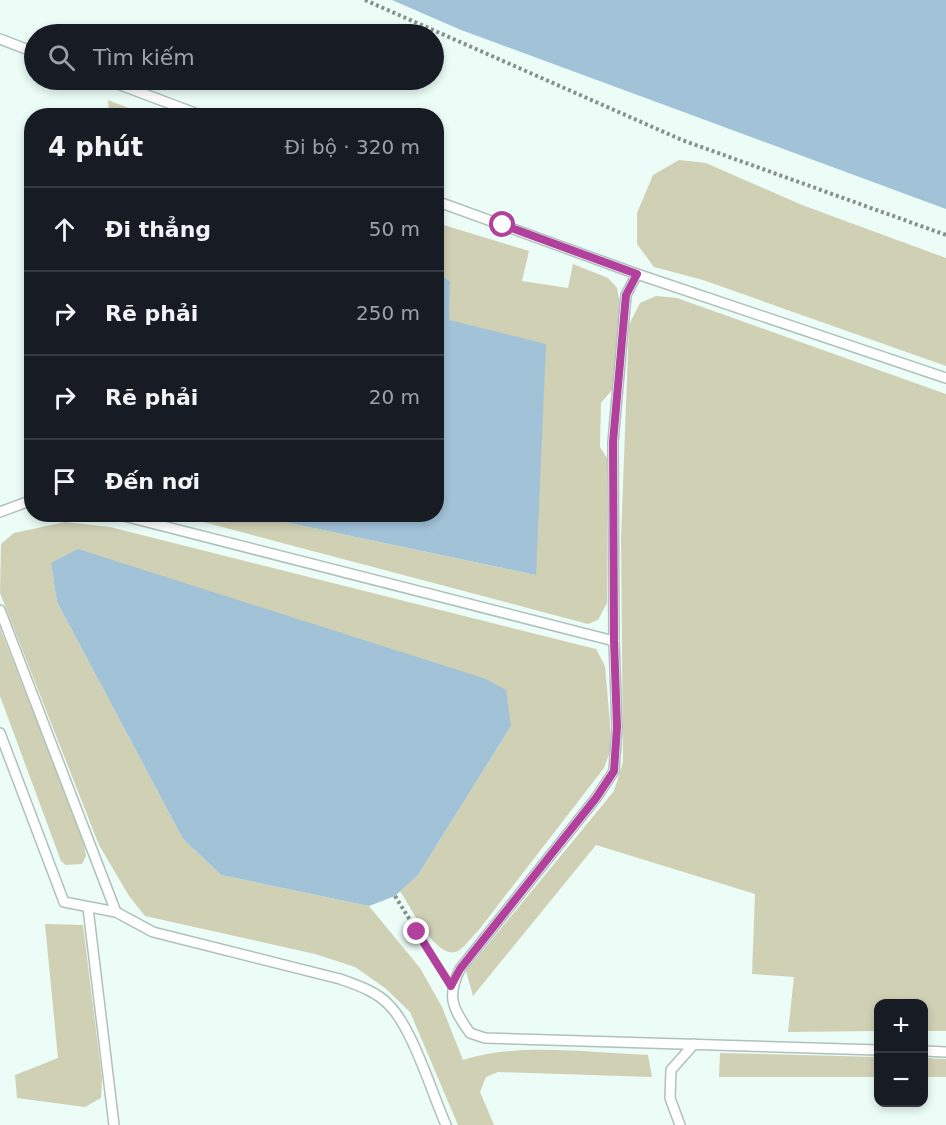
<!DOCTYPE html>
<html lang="vi">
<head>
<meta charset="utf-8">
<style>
  :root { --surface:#171b24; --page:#20242c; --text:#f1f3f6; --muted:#9ea1a6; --line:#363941 }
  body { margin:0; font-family:"DejaVu Sans",sans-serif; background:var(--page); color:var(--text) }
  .controls { position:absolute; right:18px; bottom:18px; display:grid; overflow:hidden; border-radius:12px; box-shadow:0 3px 9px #0003 }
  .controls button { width:54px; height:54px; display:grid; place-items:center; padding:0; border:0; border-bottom:2px solid var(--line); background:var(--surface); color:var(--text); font:30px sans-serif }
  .stop { position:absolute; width:18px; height:18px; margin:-14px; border:4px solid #b2419e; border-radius:50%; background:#fff }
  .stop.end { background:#b2419e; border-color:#fff; box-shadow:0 2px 6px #0008 }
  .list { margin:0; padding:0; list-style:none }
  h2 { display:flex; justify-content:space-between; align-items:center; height:78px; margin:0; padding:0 24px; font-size:26px }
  h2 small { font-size:20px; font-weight:400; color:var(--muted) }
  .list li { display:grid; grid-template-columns:39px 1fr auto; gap:18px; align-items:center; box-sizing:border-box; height:84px; padding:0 24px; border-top:2px solid var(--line) }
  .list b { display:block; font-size:22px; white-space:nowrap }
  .list em { font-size:20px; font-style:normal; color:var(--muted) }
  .icon { flex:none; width:33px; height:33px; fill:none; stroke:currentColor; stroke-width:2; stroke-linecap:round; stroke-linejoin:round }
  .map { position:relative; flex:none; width:946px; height:1125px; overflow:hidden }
  .search { position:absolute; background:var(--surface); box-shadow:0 3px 9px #0003; left:24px; top:24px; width:420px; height:66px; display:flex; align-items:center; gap:15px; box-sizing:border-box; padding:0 21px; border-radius:33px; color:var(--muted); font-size:22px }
  .panel { position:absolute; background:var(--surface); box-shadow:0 3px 9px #0003; left:24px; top:108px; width:420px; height:414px; border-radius:24px }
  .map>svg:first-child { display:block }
  .green { fill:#d0d0b5 }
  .water { fill:#a2c2d8 }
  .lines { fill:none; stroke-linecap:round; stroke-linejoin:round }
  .service-casing { stroke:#afc1bb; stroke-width:12 }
  .path { stroke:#84918c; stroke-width:4; stroke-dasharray:3 3; stroke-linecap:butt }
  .service { stroke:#fff; stroke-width:9 }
  .route { stroke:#b2419e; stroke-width:8 }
</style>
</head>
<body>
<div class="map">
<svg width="946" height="1125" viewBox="0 0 946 1125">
  <rect width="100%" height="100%" fill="#ebfdf6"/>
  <!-- green -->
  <g class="green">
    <polygon points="108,100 146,115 109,115"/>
    <polygon points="679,160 706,163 802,205 946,258 946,366 703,280 654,267 637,244 637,213 653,175"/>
    <polygon points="437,223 529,251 522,281 568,288 573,264 608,278 617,288 620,304 612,390 601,403 600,447 607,458 607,603 598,620 588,624 177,515 252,515 536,575 449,320 450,281 437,273"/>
    <polygon points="656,296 677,298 946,394 946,1031 924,1031 924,1004 878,1004 878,1031 788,1032 794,977 752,974 755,894 596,845 473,996 466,971 614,791 623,762 621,538 629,325 640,303"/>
    <path d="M65,522l45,5 486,122 9,17 5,56 1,27 -7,19 -126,163c-6,5 -13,16 -20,20 -21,11 -48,-45 -58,-60l18,-16 93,-149 -460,-163 6,39 126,237 38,36 148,31 51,62 22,39 21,53c55,-18 127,-7 185,-5l4,22 -154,-5 -12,5 -6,15 14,33h-36l-48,-113 -25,-24 -30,-21 -40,-13 -170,-38 -16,-20 -30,-51 -99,-252 1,-49 13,-11z"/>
    <polygon points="0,628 83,838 86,856 82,864 66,865 61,861 0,696"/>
    <polygon points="45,924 83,925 102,1078 101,1098 85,1107 17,1098 15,1075 58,1058"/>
    <polygon points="720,1053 878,1057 878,1077 719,1077"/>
    <polygon points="924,1058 946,1059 946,1077 924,1077"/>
  </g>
  <!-- water -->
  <g class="water">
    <polygon points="392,0 946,0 946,209 461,30"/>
    <polygon points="437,273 450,281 449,320 546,344 536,575 252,515 436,514"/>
    <polygon points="78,549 486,679 506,690 511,726 418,875 395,896 369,906 221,875 183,839 57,602 51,563"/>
  </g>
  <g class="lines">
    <!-- service casing -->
    <g class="service-casing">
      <g id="service">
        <polyline points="0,39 34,52"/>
        <polyline points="107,80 203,116"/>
        <polyline points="436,201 637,274 946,378"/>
        <path d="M637,274l-11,21 -13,147 1,199 3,86 -3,44 -18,27 -136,171c-14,28 -7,40 10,64l15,5 393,12"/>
        <polyline points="0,512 32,500"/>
        <polyline points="116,514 614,641"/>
        <polyline points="0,610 116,912"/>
        <path d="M0,733l64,169 52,10 37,20 187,47c17,6 38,13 50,27 23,24 42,87 56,119"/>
        <polyline points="88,908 114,1125"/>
        <polyline points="924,1051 946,1052"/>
        <polyline points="680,1125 670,1098 671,1070 694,1044"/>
      </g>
    </g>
    <!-- path -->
    <g class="path">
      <polyline points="365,0 682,140 946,235"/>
      <polyline points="395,896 443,973"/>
    </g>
    <!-- service -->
    <use href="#service" class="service"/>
  </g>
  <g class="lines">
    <!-- route -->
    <polyline class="route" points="417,932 451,986 460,969 596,798 614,771 617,727 614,640 613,442 626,295 637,274 503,225"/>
  </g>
</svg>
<div class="controls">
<button>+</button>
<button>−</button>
</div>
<div class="stop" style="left:503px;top:225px"></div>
<div class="stop end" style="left:417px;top:932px"></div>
<div class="search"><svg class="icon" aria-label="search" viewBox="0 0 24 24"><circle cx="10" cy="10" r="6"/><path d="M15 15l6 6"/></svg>Tìm kiếm</div>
<section class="panel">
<h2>4 phút<small>Đi bộ · 320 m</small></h2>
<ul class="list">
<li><svg class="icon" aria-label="ahead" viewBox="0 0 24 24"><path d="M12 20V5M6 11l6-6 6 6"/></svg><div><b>Đi thẳng</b></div><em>50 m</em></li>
<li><svg class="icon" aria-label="right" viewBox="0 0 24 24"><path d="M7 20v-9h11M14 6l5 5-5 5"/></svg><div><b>Rẽ phải</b></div><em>250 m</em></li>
<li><svg class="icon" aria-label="right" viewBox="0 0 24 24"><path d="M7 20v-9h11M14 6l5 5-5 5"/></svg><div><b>Rẽ phải</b></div><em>20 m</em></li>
<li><svg class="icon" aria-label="arrive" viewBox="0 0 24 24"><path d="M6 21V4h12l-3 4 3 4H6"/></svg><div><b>Đến nơi</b></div></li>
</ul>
</section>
</div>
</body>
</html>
